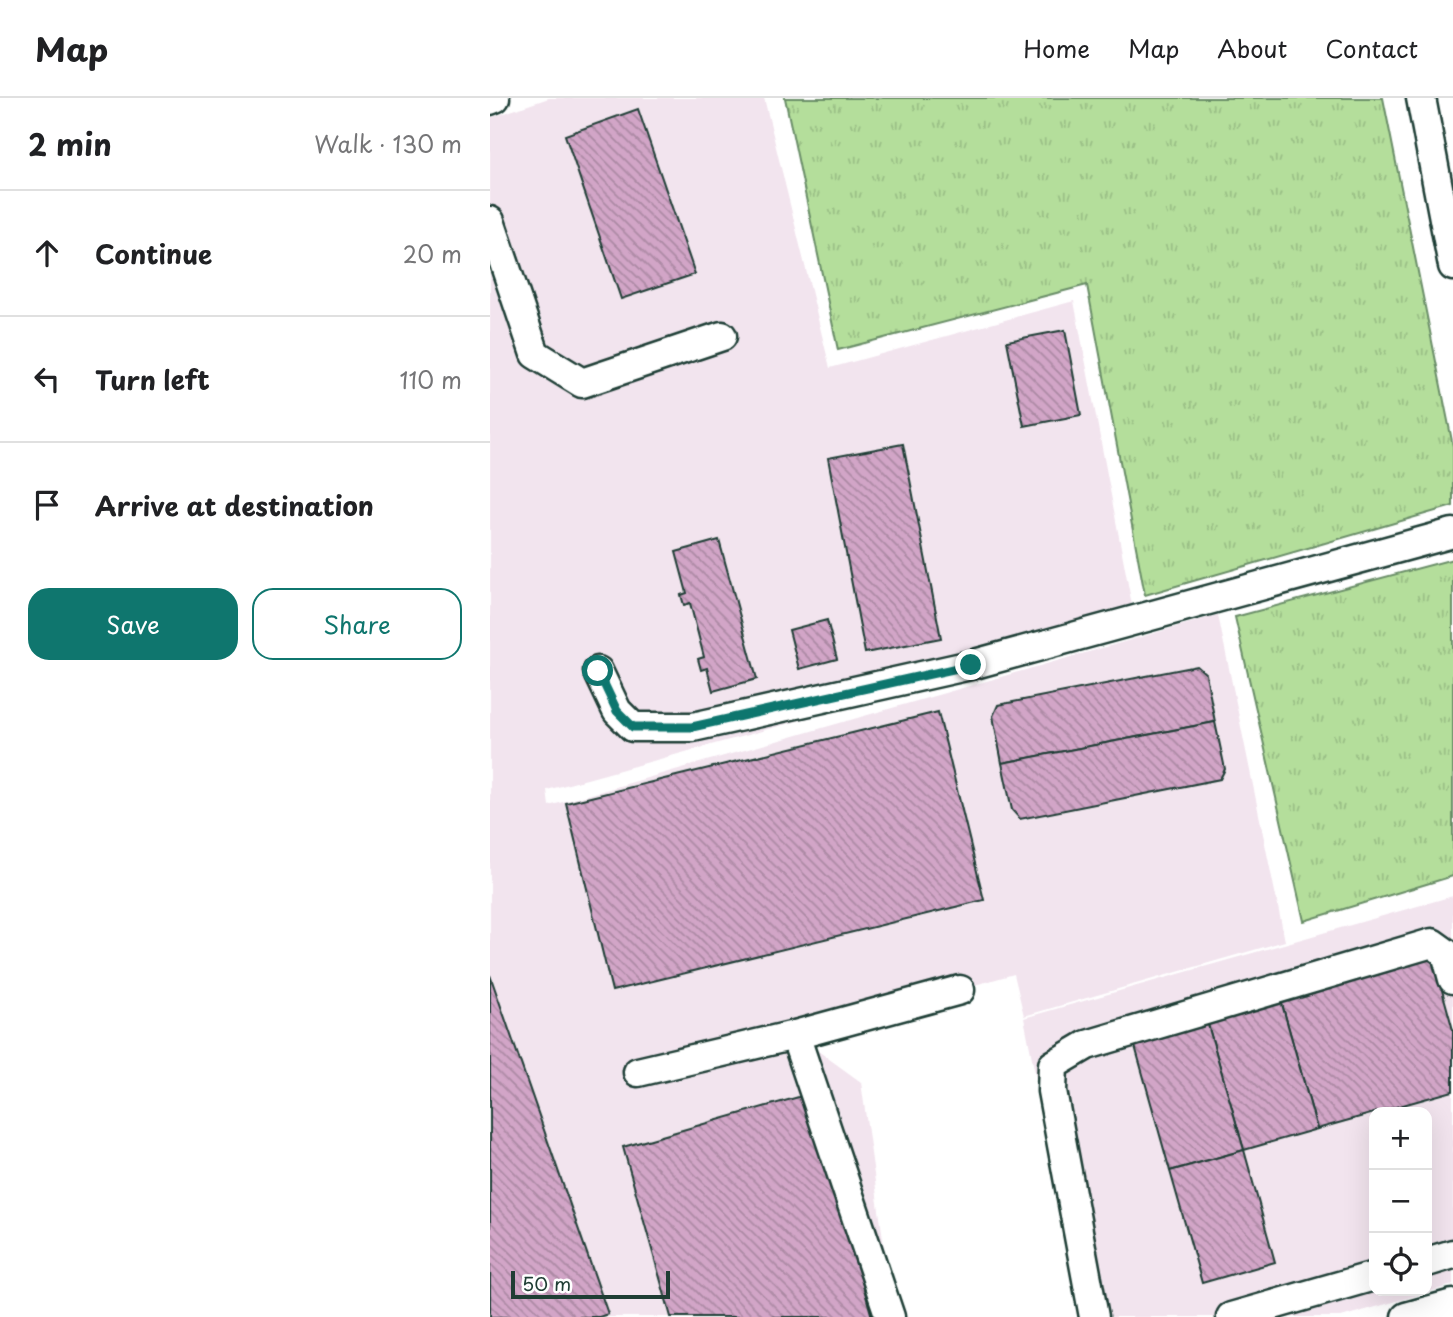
<!DOCTYPE html>
<html lang="en">
<head>
<meta charset="utf-8">
<style>
  :root { --surface:#fff; --page:#f6f6f6; --text:#202124; --muted:#757577; --line:#e0e0e0; --accent:#0f766e }
  body { margin:0; font-family:"Playpen Sans",sans-serif; background:var(--page); color:var(--text) }
  .controls { position:absolute; right:21px; bottom:21px; display:grid; overflow:hidden; border-radius:14px; box-shadow:0 7px 28px #0002 }
  .controls button { width:63px; height:63px; display:grid; place-items:center; padding:0; border:0; border-bottom:2px solid var(--line); background:var(--surface); color:var(--text); font:35px sans-serif }
  .scale { position:absolute; left:21px; bottom:18px; width:159px; box-sizing:border-box; padding-left:7px; border:4px solid #1f3d34; border-top:0; font-size:19px; line-height:24px; white-space:nowrap; color:#1f3d34; -webkit-text-stroke:5px #fff; paint-order:stroke }
  .stop { position:absolute; width:21px; height:21px; margin:-16px; border:5px solid #0f766e; border-radius:50%; background:#fff }
  .stop.end { background:#0f766e; border-color:#fff; box-shadow:0 2px 7px #0008 }
  .list { margin:0; padding:0; list-style:none }
  h2 { display:flex; justify-content:space-between; align-items:center; height:91px; margin:0; padding:0 28px; font-size:30px }
  h2 small { font-size:23px; font-weight:400; color:var(--muted) }
  .list li { display:grid; grid-template-columns:46px 1fr auto; gap:21px; align-items:center; box-sizing:border-box; height:126px; padding:0 28px; border-top:2px solid var(--line) }
  .list b { display:block; font-size:26px; white-space:nowrap }
  .list em { font-size:23px; font-style:normal; color:var(--muted) }
  .actions { display:flex; gap:14px; padding:21px 28px }
  .actions a { flex:1; padding:16px 0; border:2px solid var(--accent); border-radius:21px; text-align:center; font-size:24px; color:var(--accent) }
  .actions .main { background:var(--accent); color:#fff }
  .icon { flex:none; width:38px; height:38px; fill:none; stroke:currentColor; stroke-width:2; stroke-linecap:round; stroke-linejoin:round }
  .map { position:relative; flex:none; width:963px; height:1219px; overflow:hidden }
  header { display:flex; align-items:center; gap:42px; box-sizing:border-box; height:98px; padding:0 35px; background:var(--surface); border-bottom:2px solid var(--line) }
  header strong { font-size:33px }
  nav { display:flex; gap:38px; margin-inline-start:auto; font-size:24px }
  main { display:flex }
  aside { flex:1; background:var(--surface) }
  .map>svg:first-child { display:block }
  .built { fill:#f2e4ee; fill-rule:evenodd }
  .grass { fill:url(#grass-tufts); stroke:#6a8e68; stroke-width:2 }
  .building { fill:url(#building-back-hatch); stroke:#1f3d34; stroke-width:2 }
  .lines { fill:none; stroke-linecap:round; stroke-linejoin:round }
  .minor-casing { stroke:#1f3d34; stroke-width:33 }
  .minor { stroke:#fff; stroke-width:28 }
  .route { stroke:#0f766e; stroke-width:9 }
</style>
</head>
<body>
<header>
<strong>Map</strong>
<nav><a>Home</a><a>Map</a><a>About</a><a>Contact</a></nav>
</header>
<main>
<aside>
<h2>2 min<small>Walk · 130 m</small></h2>
<ul class="list">
<li><svg class="icon" aria-label="ahead" viewBox="0 0 24 24"><path d="M12 20V5M6 11l6-6 6 6"/></svg><div><b>Continue</b></div><em>20 m</em></li>
<li><svg class="icon" aria-label="left" viewBox="0 0 24 24"><path d="M17 20v-9H6M10 6l-5 5 5 5"/></svg><div><b>Turn left</b></div><em>110 m</em></li>
<li><svg class="icon" aria-label="arrive" viewBox="0 0 24 24"><path d="M6 21V4h12l-3 4 3 4H6"/></svg><div><b>Arrive at destination</b></div></li>
</ul>
<div class="actions"><a class="main">Save</a><a>Share</a></div>
</aside>
<div class="map">
<svg width="963" height="1219" viewBox="0 0 963 1219">
  <defs>
    <pattern id="grass-tufts" width="24" height="20" patternUnits="userSpaceOnUse" patternTransform="scale(1.75)"><rect width="24" height="20" fill="#b4de9b"/><path d="M3 7l-1-3M5 7V3M7 7l1-3M15 17l-1-3M17 17v-4M19 17l1-3" fill="none" stroke="#9abf86"/></pattern>
    <pattern id="building-back-hatch" width="6" height="6" patternUnits="userSpaceOnUse" patternTransform="scale(1.75)"><rect width="6" height="6" fill="#d2a5c7"/><path d="M-1 5l2 2M0 0l6 6M5-1l2 2" fill="none" stroke="#aa88a2"/></pattern>
  </defs>
  <rect width="100%" height="100%" fill="#fff"/>
  <filter id="ink" filterUnits="userSpaceOnUse"><feTurbulence type="fractalNoise" baseFrequency=".0143" numOctaves="2"/><feDisplacementMap in="SourceGraphic" scale="14" xChannelSelector="R" yChannelSelector="G"/><feConvolveMatrix kernelMatrix="1 2 1 2 8 2 1 2 1" color-interpolation-filters="sRGB"/></filter>
  <g filter="url(#ink)">
    <!-- built -->
    <g class="built">
      <polygon points="59,0 274,0 340,270 584,203 642,507 485,551 479,576 57,692 59,708 728,517 795,843 534,918 524,876 306,937 371,984 404,1219 0,1219 0,20"/>
      <path d="M963,798v389l-112,32h-258l-59,-299zM884,1014h53v179h-53z"/>
    </g>
    <!-- grass -->
    <g class="grass">
      <polygon points="295,0 893,0 963,348 963,408 655,497 597,187 348,252"/>
      <polygon points="963,461 963,778 814,823 745,519"/>
    </g>
    <!-- building -->
    <g class="building">
      <polygon points="148,11 205,176 131,201 75,37"/>
      <polygon points="575,232 591,317 534,328 517,243"/>
      <polygon points="413,346 451,540 375,555 338,360"/>
      <polygon points="229,442 267,581 223,593 217,570 211,572 208,561 214,559 200,505 194,507 191,497 197,495 186,454"/>
      <polygon points="337,522 347,561 309,571 299,532"/>
      <polygon points="707,568 716,576 725,624 512,665 503,618 508,607"/>
      <polygon points="448,614 494,802 122,893 76,705"/>
      <polygon points="725,624 735,671 730,681 530,721 522,712 512,665"/>
      <polygon points="942,856 963,932 963,993 827,1031 790,899"/>
      <polygon points="0,877 118,1216 109,1219 0,1219"/>
      <polygon points="790,899 827,1031 754,1052 716,920"/>
      <polygon points="716,920 754,1052 680,1073 643,941"/>
      <polygon points="319,996 382,1219 181,1219 133,1049"/>
      <polygon points="754,1052 785,1164 712,1185 680,1073"/>
    </g>
    <g class="lines">
      <!-- minor casing -->
      <g class="minor-casing">
        <g id="minor">
          <polyline points="931,0 963,168"/>
          <polyline points="0,2 5,0"/>
          <polyline points="0,123 45,256 92,285 232,238"/>
          <polyline points="108,573 127,613 143,629 203,629 481,567 963,435"/>
          <polyline points="305,937 470,892"/>
          <polyline points="148,974 305,937 400,1219"/>
          <polyline points="937,1164 963,1156"/>
          <polyline points="604,1219 562,993 563,967 597,947 942,845 956,855 963,881"/>
          <polyline points="741,1219 884,1178"/>
          <polyline points="916,1219 963,1206"/>
        </g>
      </g>
      <!-- minor -->
      <use href="#minor" class="minor"/>
    </g>
  </g>
  <g class="lines" filter="url(#ink)">
    <!-- route -->
    <polyline class="route" points="108,573 127,613 143,629 202,629 481,567"/>
  </g>
</svg>
<div class="controls">
<button>+</button>
<button>−</button>
<button><svg class="icon" aria-label="locate" viewBox="0 0 24 24"><circle cx="12" cy="12" r="6"/><path d="M12 2v4M12 18v4M2 12h4M18 12h4"/></svg></button>
</div>
<div class="scale">50 m</div>
<div class="stop" style="left:108px;top:573px"></div>
<div class="stop end" style="left:481px;top:567px"></div>
</div>
</main>
</body>
</html>
